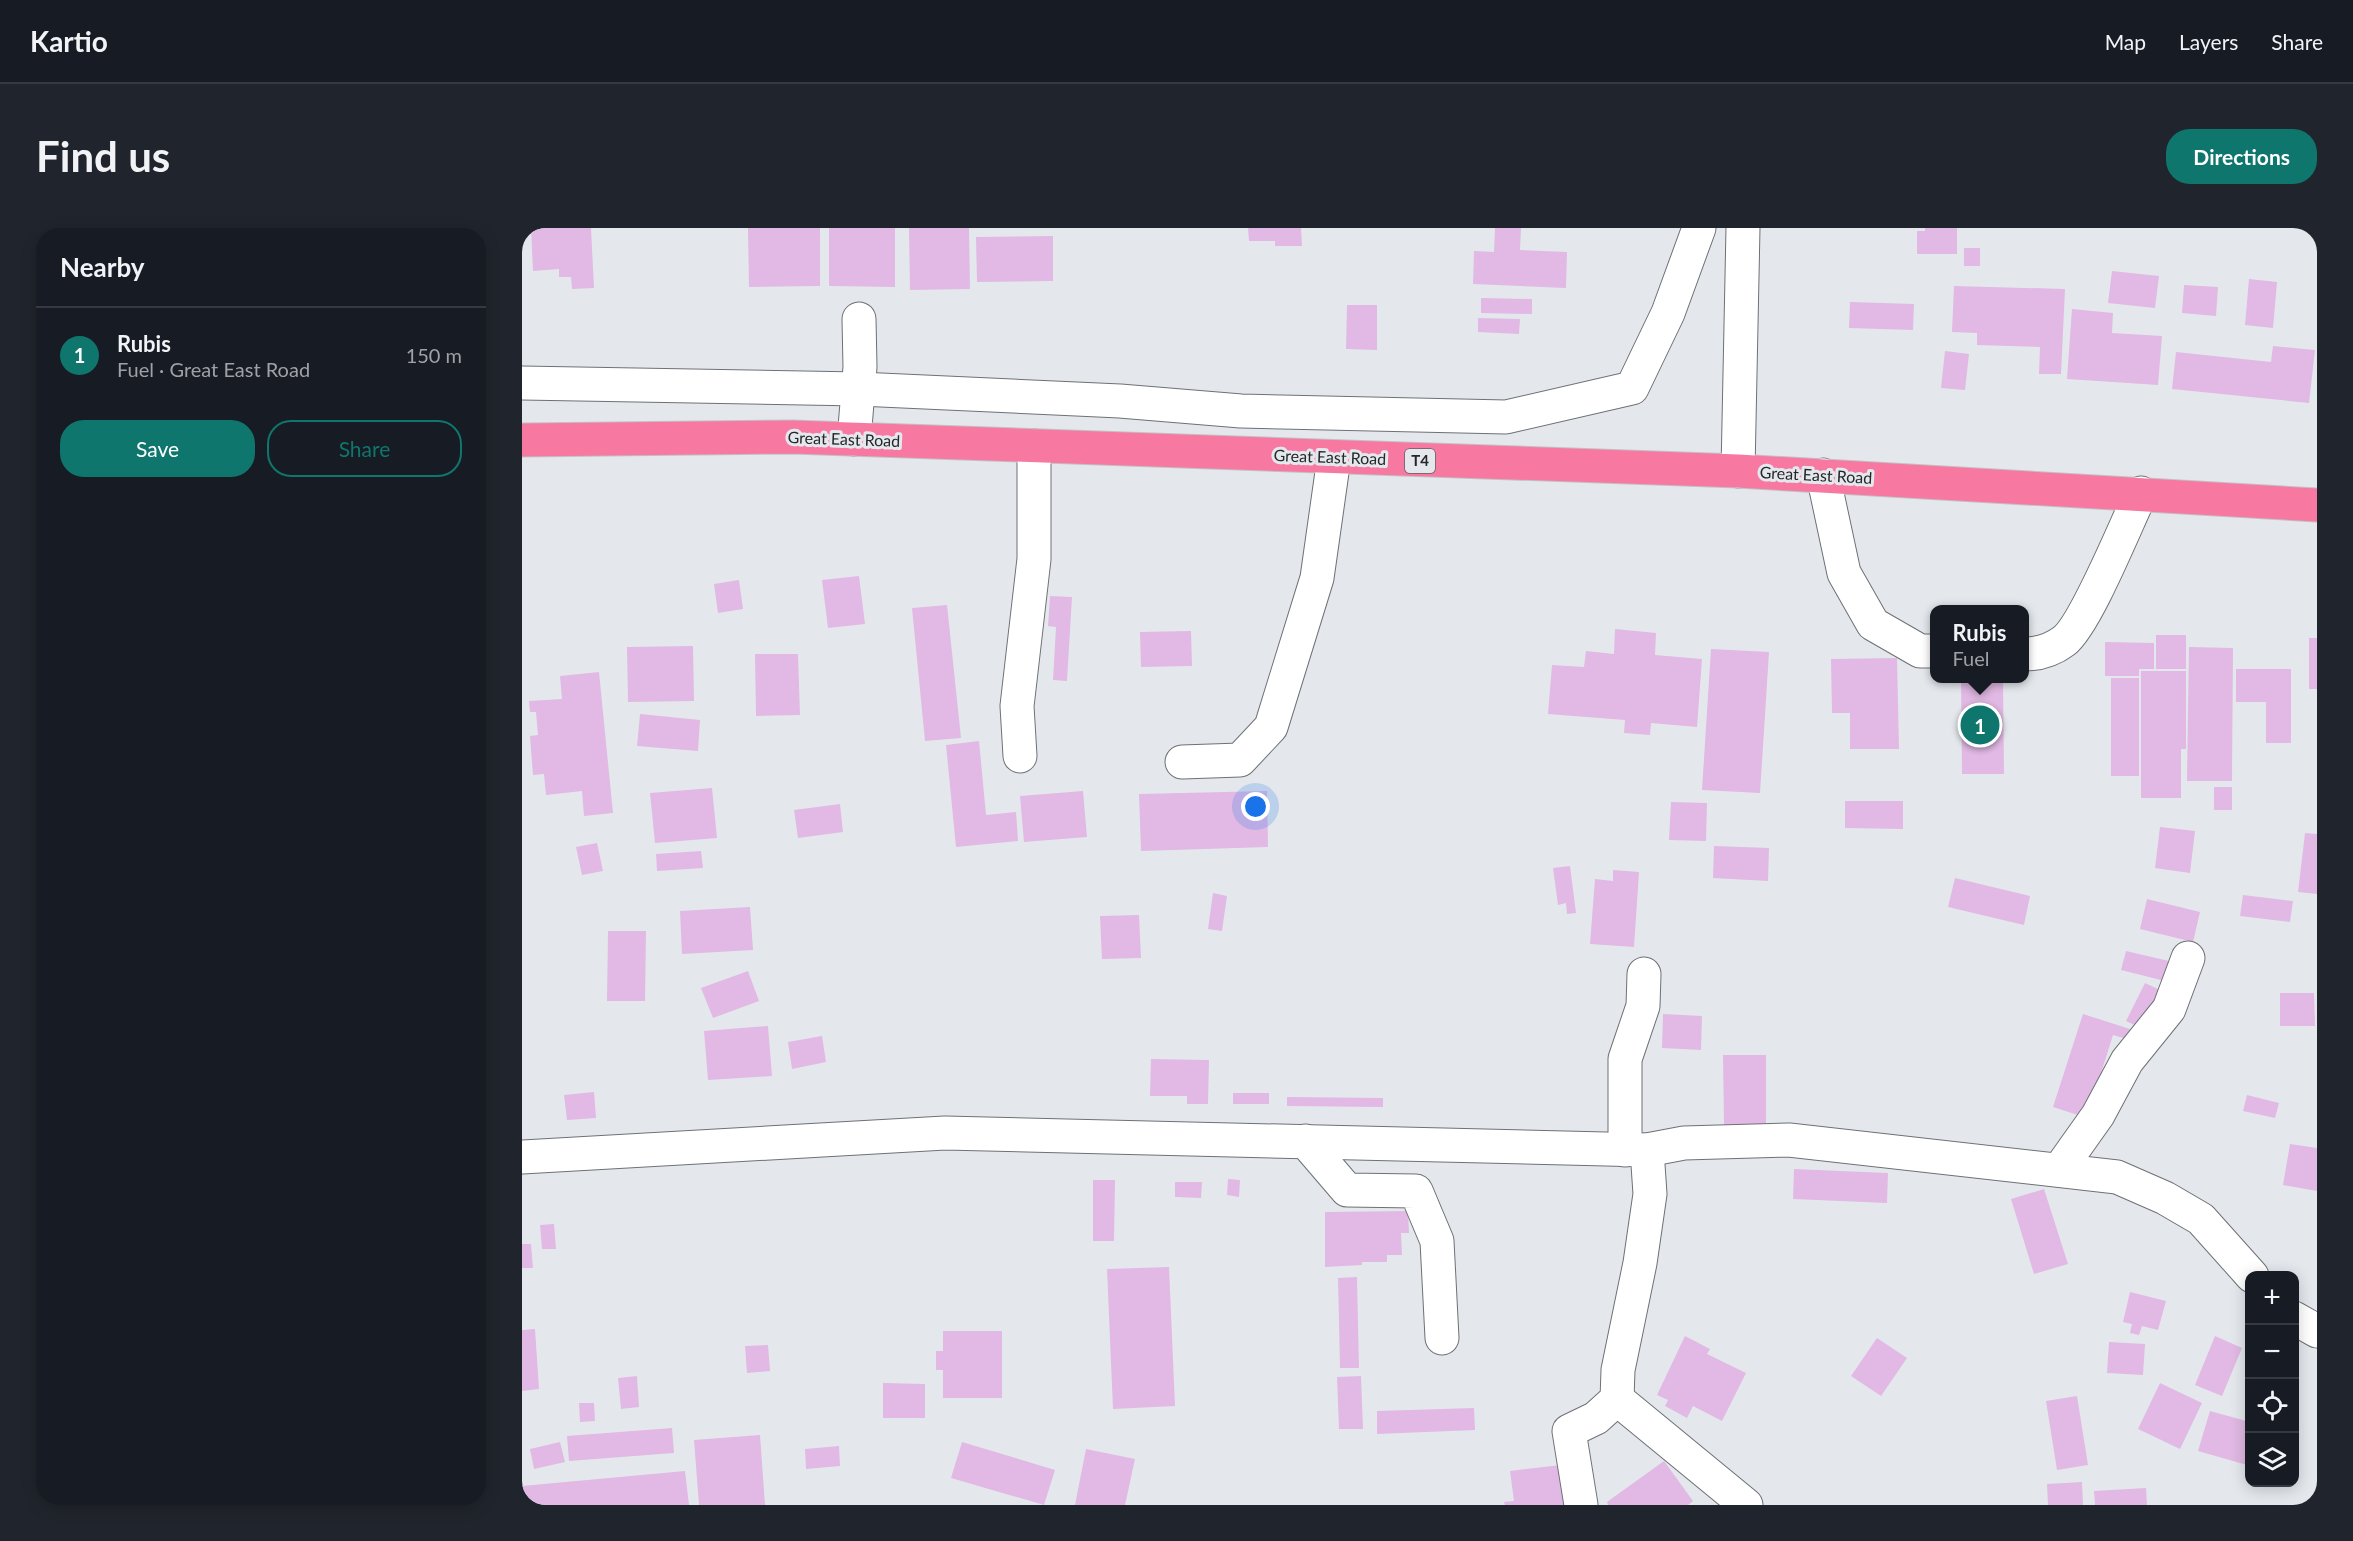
<!DOCTYPE html>
<html lang="en">
<head>
<meta charset="utf-8">
<style>
  :root { --surface:#171b24; --page:#20242c; --text:#f1f3f6; --muted:#9ea1a6; --line:#363941; --accent:#0f766e }
  body { margin:0; font-family:Lato,sans-serif; background:var(--page); color:var(--text) }
  .controls { position:absolute; right:18px; bottom:18px; display:grid; overflow:hidden; border-radius:12px; box-shadow:0 3px 15px #0003 }
  .controls button { width:54px; height:54px; display:grid; place-items:center; padding:0; border:0; border-bottom:2px solid var(--line); background:var(--surface); color:var(--text); font:30px sans-serif }
  .you { position:absolute; left:734px; top:579px; width:21px; height:21px; margin:-15px; border:4px solid #fff; border-radius:50%; background:#1a73e8; box-shadow:0 0 0 9px #1a73e833 }
  .badge { display:grid; place-items:center; width:39px; height:39px; border-radius:50%; background:var(--accent); color:#fff; font-size:20px; font-weight:700 }
  .pin { position:absolute; translate:-50% -50%; border:3px solid #fff; box-shadow:0 2px 6px #0006 }
  .popup { position:absolute; left:1408px; top:377px; width:99px; height:78px; box-sizing:border-box; display:grid; place-content:center; border-radius:12px; background:var(--surface); filter:drop-shadow(0 2px 4px #0005); font-size:20px; white-space:nowrap; color:var(--muted) }
  .popup b { font-size:22px; color:var(--text) }
  .popup::after { content:''; position:absolute; left:50%; top:100%; margin-left:-12px; border:12px solid transparent; border-top-color:var(--surface) }
  .list { margin:0; padding:0; list-style:none }
  h2 { display:flex; justify-content:space-between; align-items:center; height:78px; margin:0; padding:0 24px; font-size:26px }
  h2 small { font-size:20px; font-weight:400; color:var(--muted) }
  .list li { display:grid; grid-template-columns:39px 1fr auto; gap:18px; align-items:center; box-sizing:border-box; height:96px; padding:0 24px; border-top:2px solid var(--line) }
  .list b { display:block; font-size:22px; white-space:nowrap }
  .list p { margin:0; font-size:20px; white-space:nowrap; color:var(--muted) }
  .list em { font-size:20px; font-style:normal; color:var(--muted) }
  .actions { display:flex; gap:12px; padding:18px 24px }
  .actions a { flex:1; padding:14px 0; border:2px solid var(--accent); border-radius:24px; text-align:center; font-size:21px; color:var(--accent) }
  .actions .main { background:var(--accent); color:#fff }
  .icon { flex:none; width:33px; height:33px; fill:none; stroke:currentColor; stroke-width:2; stroke-linecap:round; stroke-linejoin:round }
  .map { position:relative; flex:none; width:1795px; height:1277px; overflow:hidden; border-radius:24px }
  header { display:flex; align-items:center; gap:36px; box-sizing:border-box; height:84px; padding:0 30px; background:var(--surface); border-bottom:2px solid var(--line) }
  header strong { font-size:28px }
  nav { display:flex; gap:33px; margin-inline-start:auto; font-size:21px }
  .intro { display:flex; align-items:center; justify-content:space-between; box-sizing:border-box; height:144px; padding:0 36px }
  h1 { margin:0; font-size:42px }
  .button { padding:15px 27px; border-radius:24px; background:var(--accent); color:#fff; font-size:21px; font-weight:700 }
  main { display:flex; gap:36px; padding:0 36px }
  aside { flex:1; background:var(--surface); border-radius:24px; box-shadow:0 3px 15px #0003 }
  .map>svg:first-child { display:block }
  .building { fill:#e1b9e4 }
  .lines { fill:none; stroke-linecap:round; stroke-linejoin:round }
  .minor-casing { stroke:#6d7175; stroke-width:35 }
  .highway-casing { stroke:#c2c2c3; stroke-width:35 }
  .minor { stroke:#fff; stroke-width:33 }
  .highway { stroke:#f778a1; stroke-width:33 }
  .labels { text-anchor:middle; stroke-width:6; stroke-linejoin:round; paint-order:stroke }
  .shield { fill:#e4e8ed; stroke:#5e6062; stroke-width:1.5 }
  .shield-label { font-size:15px; font-weight:bold; fill:#242627 }
  .street-label { font-size:16px; fill:#242627; stroke:#e4e8ed }
</style>
</head>
<body>
<header>
<strong>Kartio</strong>
<nav><a>Map</a><a>Layers</a><a>Share</a></nav>
</header>
<div class="intro"><h1>Find us</h1><a class="button">Directions</a></div>
<main>
<aside>
<h2>Nearby<small></small></h2>
<ul class="list">
<li><span class="badge">1</span><div><b>Rubis</b><p>Fuel · Great East Road</p></div><em>150 m</em></li>
</ul>
<div class="actions"><a class="main">Save</a><a>Share</a></div>
</aside>
<div class="map">
<svg width="1795" height="1277" viewBox="0 0 1795 1277">
  <rect width="100%" height="100%" fill="#e4e8ed"/>
  <!-- building -->
  <g class="building">
    <polygon points="9,0 69,0 72,60 50,61 49,49 37,49 37,41 11,43"/>
    <polygon points="226,0 298,0 298,58 227,59"/>
    <polygon points="307,0 373,0 373,59 307,58"/>
    <polygon points="387,0 447,0 448,61 388,62"/>
    <polygon points="726,0 779,0 780,18 753,18 753,13 727,13"/>
    <polygon points="973,0 999,0 998,22 1045,24 1044,60 951,56 952,23 972,24"/>
    <polygon points="1403,0 1435,0 1435,26 1395,26 1395,3 1403,3"/>
    <polygon points="531,8 531,53 455,54 454,9"/>
    <rect x="1442" y="20" width="16" height="18"/>
    <polygon points="1590,43 1637,48 1633,80 1586,75"/>
    <polygon points="1727,51 1755,54 1751,100 1723,97"/>
    <polygon points="1662,57 1696,59 1694,88 1660,85"/>
    <polygon points="1432,58 1543,61 1539,146 1517,146 1518,119 1455,117 1455,105 1430,104"/>
    <polygon points="959,70 1010,71 1010,86 959,85"/>
    <polygon points="1328,74 1392,76 1391,102 1327,100"/>
    <polygon points="825,77 855,77 855,122 824,121"/>
    <polygon points="1550,81 1591,85 1590,105 1640,108 1636,157 1545,151"/>
    <polygon points="956,90 998,91 997,106 956,104"/>
    <polygon points="1751,118 1793,122 1787,175 1650,161 1654,124 1749,134"/>
    <polygon points="1423,123 1447,126 1443,162 1419,160"/>
    <polygon points="337,348 343,396 306,400 300,352"/>
    <polygon points="217,352 221,381 196,385 192,356"/>
    <polygon points="528,368 550,369 545,453 531,452 534,399 526,398"/>
    <polygon points="425,377 439,510 403,513 390,380"/>
    <polygon points="1093,401 1134,405 1133,427 1180,431 1175,499 1129,495 1128,507 1102,505 1103,492 1026,486 1030,437 1062,439 1064,423 1092,426"/>
    <polygon points="669,403 670,438 619,439 618,404"/>
    <rect x="1634" y="407" width="30" height="34"/>
    <rect x="1787" y="410" width="8" height="51"/>
    <polygon points="1583,414 1632,415 1632,441 1617,441 1617,448 1583,448"/>
    <polygon points="171,418 172,473 106,474 105,419"/>
    <polygon points="1667,419 1711,420 1710,553 1665,553"/>
    <polygon points="1189,421 1247,424 1238,565 1180,562"/>
    <polygon points="233,426 276,426 278,487 234,488"/>
    <polygon points="1375,430 1377,521 1328,521 1328,485 1310,485 1309,431"/>
    <polygon points="1714,441 1769,441 1769,515 1744,515 1744,474 1714,474"/>
    <polygon points="1619,443 1664,443 1664,521 1659,521 1659,570 1619,570"/>
    <polygon points="77,444 91,585 62,588 60,563 24,567 22,546 11,547 8,508 16,507 14,484 8,484 7,473 40,471 38,448"/>
    <polygon points="1439,450 1481,450 1482,546 1440,546"/>
    <rect x="1589" y="450" width="28" height="98"/>
    <polygon points="118,486 178,492 176,523 115,518"/>
    <polygon points="457,513 464,587 494,584 496,613 434,619 424,517"/>
    <rect x="1692" y="559" width="18" height="23"/>
    <polygon points="190,560 195,610 133,615 128,565"/>
    <polygon points="561,563 565,609 502,614 498,568"/>
    <polygon points="745,563 746,619 619,623 617,566"/>
    <polygon points="1323,573 1381,573 1381,601 1323,600"/>
    <polygon points="1149,574 1185,575 1184,613 1147,612"/>
    <polygon points="318,576 321,604 276,610 272,582"/>
    <polygon points="1638,599 1673,603 1668,645 1633,640"/>
    <polygon points="1783,605 1795,606 1795,666 1776,664"/>
    <polygon points="75,615 81,643 60,647 54,619"/>
    <polygon points="1192,618 1247,620 1246,653 1191,650"/>
    <polygon points="179,623 181,640 135,643 134,626"/>
    <polygon points="1048,638 1054,685 1045,686 1044,675 1036,677 1031,640"/>
    <polygon points="1091,642 1117,644 1112,719 1068,716 1073,651 1091,653"/>
    <polygon points="1433,650 1508,668 1502,697 1426,679"/>
    <polygon points="691,665 705,668 700,703 686,701"/>
    <polygon points="1721,667 1771,673 1768,694 1718,688"/>
    <polygon points="1625,671 1678,684 1671,714 1618,701"/>
    <polygon points="228,679 231,722 160,726 158,683"/>
    <polygon points="617,687 619,730 580,731 578,688"/>
    <polygon points="86,703 124,703 123,773 85,773"/>
    <polygon points="1604,723 1651,734 1647,754 1599,742"/>
    <polygon points="226,743 237,773 191,790 179,760"/>
    <polygon points="1623,755 1638,762 1619,800 1604,793"/>
    <polygon points="1758,765 1792,765 1793,798 1758,798"/>
    <polygon points="1141,786 1180,788 1179,822 1140,820"/>
    <polygon points="1561,786 1608,801 1605,811 1591,807 1565,890 1531,879"/>
    <polygon points="246,798 250,848 186,852 182,803"/>
    <polygon points="300,808 304,834 270,841 266,814"/>
    <polygon points="1201,827 1244,827 1244,896 1202,897"/>
    <polygon points="629,831 687,832 686,876 665,876 665,868 628,868"/>
    <polygon points="72,864 74,890 45,892 42,867"/>
    <rect x="711" y="865" width="36" height="11"/>
    <polygon points="1725,867 1757,875 1753,890 1721,883"/>
    <polygon points="765,869 861,870 861,879 765,878"/>
    <polygon points="1768,916 1795,920 1795,963 1761,957"/>
    <polygon points="1272,941 1366,945 1365,975 1271,971"/>
    <polygon points="706,951 718,952 717,969 705,967"/>
    <polygon points="571,952 593,952 592,1013 571,1013"/>
    <polygon points="653,954 680,954 679,970 653,969"/>
    <polygon points="1522,961 1546,1036 1512,1046 1489,971"/>
    <polygon points="886,983 887,1005 879,1005 880,1027 865,1027 865,1034 840,1034 840,1037 803,1039 803,984"/>
    <polygon points="32,996 34,1021 20,1021 18,997"/>
    <polygon points="0,1016 9,1016 11,1040 0,1040"/>
    <polygon points="647,1039 653,1178 591,1181 585,1041"/>
    <polygon points="835,1049 837,1140 818,1140 816,1050"/>
    <polygon points="1608,1064 1644,1073 1636,1102 1620,1098 1617,1107 1608,1105 1610,1096 1601,1094"/>
    <polygon points="13,1101 17,1161 0,1163 0,1102"/>
    <polygon points="421,1103 480,1103 480,1170 421,1170 421,1142 414,1142 414,1123 421,1123"/>
    <polygon points="1163,1108 1188,1121 1185,1126 1224,1145 1200,1193 1171,1178 1165,1190 1143,1178 1146,1172 1135,1167"/>
    <polygon points="1693,1108 1720,1120 1700,1168 1673,1157"/>
    <polygon points="1355,1110 1385,1130 1359,1168 1329,1148"/>
    <polygon points="1587,1114 1623,1116 1621,1147 1585,1145"/>
    <polygon points="246,1117 248,1143 225,1145 223,1118"/>
    <polygon points="115,1148 117,1179 99,1181 96,1150"/>
    <polygon points="839,1148 841,1201 817,1201 815,1149"/>
    <polygon points="361,1155 403,1156 403,1190 361,1190"/>
    <polygon points="1638,1155 1680,1175 1658,1221 1616,1201"/>
    <polygon points="1555,1168 1566,1237 1535,1242 1524,1173"/>
    <polygon points="57,1175 72,1175 73,1193 58,1194"/>
    <polygon points="952,1180 953,1202 855,1206 855,1183"/>
    <polygon points="1688,1183 1728,1194 1728,1228 1725,1237 1676,1223"/>
    <polygon points="150,1200 152,1225 47,1233 45,1208"/>
    <polygon points="238,1207 243,1277 177,1277 172,1212"/>
    <polygon points="38,1214 43,1234 12,1241 8,1221"/>
    <polygon points="440,1214 533,1242 522,1277 429,1250"/>
    <polygon points="317,1218 318,1238 284,1241 283,1221"/>
    <polygon points="564,1221 613,1231 603,1277 553,1277"/>
    <polygon points="1142,1233 1171,1273 1166,1277 1086,1277 1085,1274"/>
    <polygon points="1039,1237 1045,1277 983,1277 982,1274 992,1273 988,1243"/>
    <polygon points="163,1243 167,1277 0,1277 0,1258"/>
    <polygon points="1560,1254 1561,1277 1526,1277 1525,1256"/>
    <polygon points="1624,1260 1625,1277 1573,1277 1572,1263"/>
  </g>
  <g class="lines">
    <!-- minor casing -->
    <g class="minor-casing">
      <g id="minor">
        <polyline points="0,155 337,161 598,173 719,183 984,189 1110,160 1146,85 1177,0"/>
        <polyline points="332,211 338,139 337,91"/>
        <polyline points="1216,243 1221,0"/>
        <polyline points="1301,247 1322,345 1351,396 1398,423 1413,423"/>
        <path d="M1503,426c14,0 27,-4 39,-13 22,-17 62,-117 77,-148"/>
        <polyline points="498,528 495,478 512,331 512,218"/>
        <polyline points="660,534 718,532 749,499 795,350 812,230"/>
        <polyline points="783,913 825,962 894,963 915,1013 920,1110"/>
        <polyline points="1103,922 1103,831 1121,778 1122,746"/>
        <polyline points="0,929 423,905 1125,922 1162,915 1267,912 1595,949 1643,970 1679,991 1730,1048"/>
        <polyline points="1537,942 1576,887 1605,833 1647,781 1666,730"/>
        <polyline points="1772,1090 1795,1103"/>
        <polyline points="1095,1171 1224,1277"/>
        <polyline points="1059,1277 1047,1203 1074,1190 1095,1171 1096,1142 1118,1035 1128,966 1125,922"/>
      </g>
    </g>
    <!-- highway casing -->
    <g class="highway-casing">
      <polyline id="highway" points="0,212 271,209 1216,243 1795,277"/>
    </g>
    <!-- minor -->
    <use href="#minor" class="minor"/>
    <!-- highway -->
    <use href="#highway" class="highway"/>
  </g>
  <g class="labels">
    <!-- shield labels -->
    <rect class="shield" x="883" y="221" width="30" height="24" rx="4.5"/>
    <g class="shield-label">
      <text x="898" y="238">T4</text>
    </g>
    <!-- street labels -->
    <g class="street-label">
      <text transform="translate(322 211) rotate(2)" y="6">Great East Road</text>
      <text transform="translate(808 229) rotate(2)" y="6">Great East Road</text>
      <text transform="translate(1294 247) rotate(3)" y="6">Great East Road</text>
    </g>
  </g>
</svg>
<div class="controls">
<button>+</button>
<button>−</button>
<button><svg class="icon" aria-label="locate" viewBox="0 0 24 24"><circle cx="12" cy="12" r="6"/><path d="M12 2v4M12 18v4M2 12h4M18 12h4"/></svg></button>
<button><svg class="icon" aria-label="layers" viewBox="0 0 24 24"><path d="M12 4l9 5-9 5-9-5zM3 14l9 5 9-5"/></svg></button>
</div>
<div class="you"></div>
<div class="pin badge" style="left:1458px;top:497px">1</div>
<div class="popup"><b>Rubis</b>Fuel</div>
</div>
</main>
</body>
</html>
